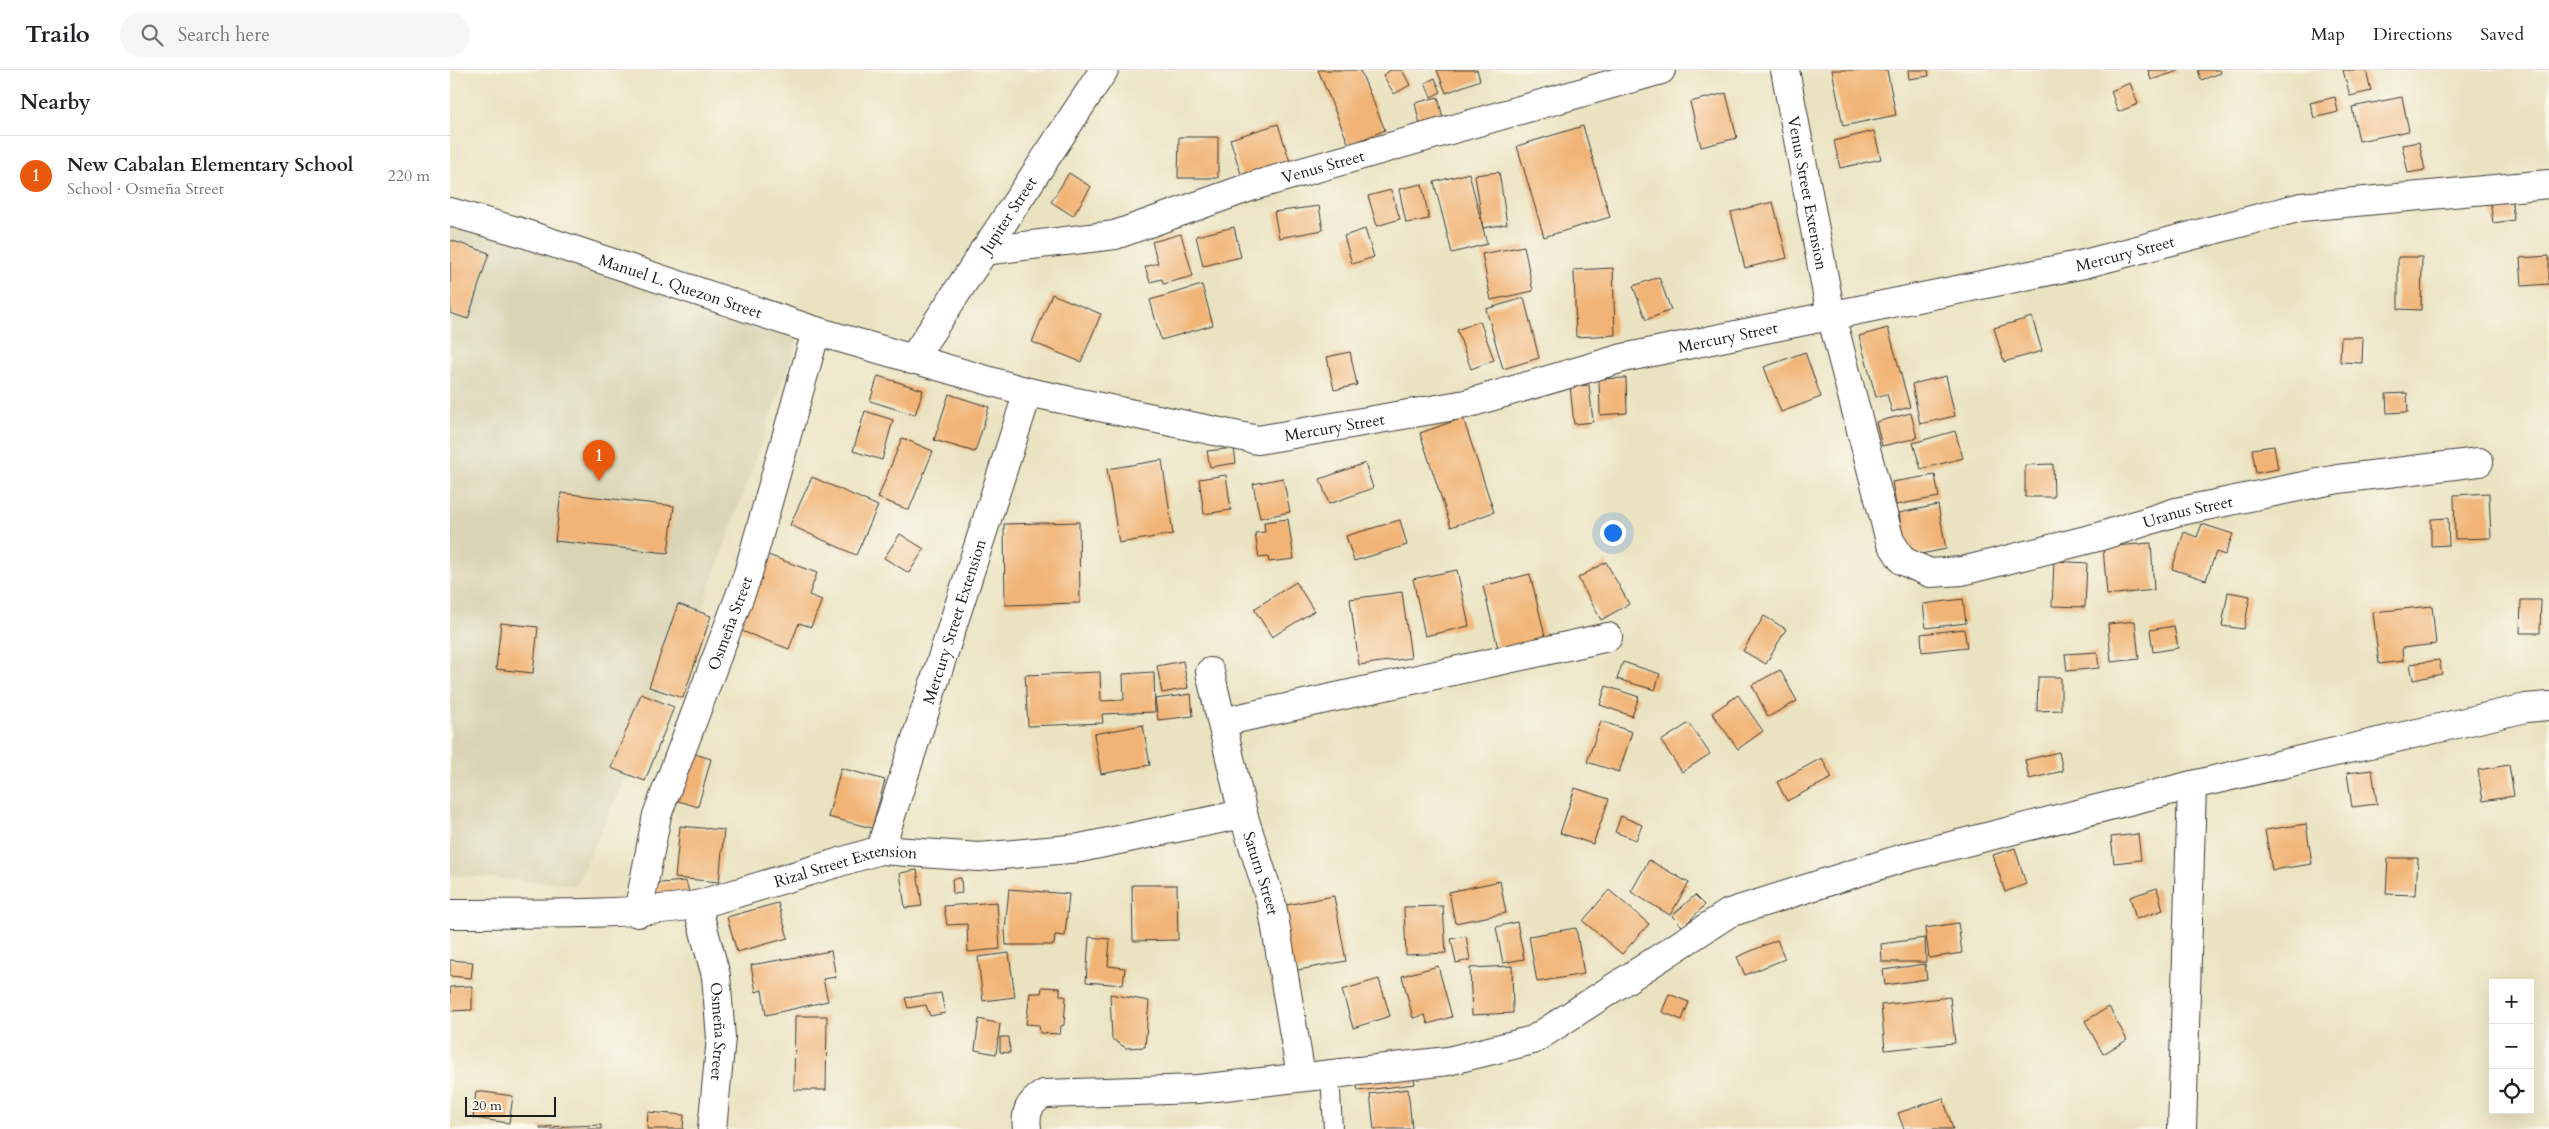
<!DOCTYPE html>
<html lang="en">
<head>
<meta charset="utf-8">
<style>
  :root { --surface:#fff; --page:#f6f6f6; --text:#202124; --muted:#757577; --line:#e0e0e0; --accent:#ea580c }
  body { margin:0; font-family:Cardo,serif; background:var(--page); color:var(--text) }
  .controls { position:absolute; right:15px; bottom:15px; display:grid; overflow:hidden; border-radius:0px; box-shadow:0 5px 20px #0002 }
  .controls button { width:45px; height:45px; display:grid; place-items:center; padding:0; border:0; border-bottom:1px solid var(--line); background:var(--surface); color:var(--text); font:25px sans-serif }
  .scale { position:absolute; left:15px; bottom:12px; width:91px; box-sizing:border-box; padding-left:5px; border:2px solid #1c1c1c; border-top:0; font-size:14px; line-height:18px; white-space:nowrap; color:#1c1c1c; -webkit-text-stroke:4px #fbf7ec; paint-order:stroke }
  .you { position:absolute; left:1162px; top:462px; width:18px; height:18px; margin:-12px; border:4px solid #fff; border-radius:50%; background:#1a73e8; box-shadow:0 0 0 8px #1a73e833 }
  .badge { display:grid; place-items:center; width:32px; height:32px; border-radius:50%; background:var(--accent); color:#fff; font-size:16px; font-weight:700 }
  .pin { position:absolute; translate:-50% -41px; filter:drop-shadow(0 1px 2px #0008) }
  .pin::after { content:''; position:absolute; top:26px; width:18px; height:15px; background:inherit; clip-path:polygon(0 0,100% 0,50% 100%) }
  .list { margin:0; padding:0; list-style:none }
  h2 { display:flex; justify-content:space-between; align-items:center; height:65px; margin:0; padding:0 20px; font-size:21px }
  h2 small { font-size:16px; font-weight:400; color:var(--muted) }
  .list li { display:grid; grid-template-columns:32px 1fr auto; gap:15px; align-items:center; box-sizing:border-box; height:80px; padding:0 20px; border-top:1px solid var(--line) }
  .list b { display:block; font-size:19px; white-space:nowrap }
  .list p { margin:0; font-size:16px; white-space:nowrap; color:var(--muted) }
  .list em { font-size:16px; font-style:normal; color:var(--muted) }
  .icon { flex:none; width:28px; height:28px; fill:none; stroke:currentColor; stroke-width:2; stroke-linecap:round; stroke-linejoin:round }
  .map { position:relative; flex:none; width:2099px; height:1059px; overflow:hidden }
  header { display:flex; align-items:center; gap:30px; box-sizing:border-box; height:70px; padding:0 25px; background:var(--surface); border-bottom:1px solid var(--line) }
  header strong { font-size:24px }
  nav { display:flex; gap:28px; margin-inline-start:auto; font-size:18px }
  .search { width:350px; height:45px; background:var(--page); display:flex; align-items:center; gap:12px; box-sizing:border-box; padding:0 18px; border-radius:28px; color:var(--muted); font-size:19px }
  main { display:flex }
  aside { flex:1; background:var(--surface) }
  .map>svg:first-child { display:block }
  .built { fill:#d9d4b4 }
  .building { fill:#f1b476 }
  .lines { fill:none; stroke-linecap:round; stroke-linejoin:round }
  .lane-casing { stroke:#3b3a35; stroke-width:20 }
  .street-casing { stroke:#3b3a35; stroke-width:30 }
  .lane { stroke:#fff; stroke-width:18 }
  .street { stroke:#fff; stroke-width:28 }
  .labels { text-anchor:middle; stroke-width:5; stroke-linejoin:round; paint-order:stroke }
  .street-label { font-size:16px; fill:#1c1c1c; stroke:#fbf7ec }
</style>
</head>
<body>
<header>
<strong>Trailo</strong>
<div class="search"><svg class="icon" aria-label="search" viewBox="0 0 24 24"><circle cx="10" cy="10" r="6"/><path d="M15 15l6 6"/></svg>Search here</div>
<nav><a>Map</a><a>Directions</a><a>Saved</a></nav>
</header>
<main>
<aside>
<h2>Nearby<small></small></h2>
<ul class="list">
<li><span class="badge">1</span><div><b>New Cabalan Elementary School</b><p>School · Osmeña Street</p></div><em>220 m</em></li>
</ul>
</aside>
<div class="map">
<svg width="2099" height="1059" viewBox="0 0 2099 1059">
  <rect width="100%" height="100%" fill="#fbf7ec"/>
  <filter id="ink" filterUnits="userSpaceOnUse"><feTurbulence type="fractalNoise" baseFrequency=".02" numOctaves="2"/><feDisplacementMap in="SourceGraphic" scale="10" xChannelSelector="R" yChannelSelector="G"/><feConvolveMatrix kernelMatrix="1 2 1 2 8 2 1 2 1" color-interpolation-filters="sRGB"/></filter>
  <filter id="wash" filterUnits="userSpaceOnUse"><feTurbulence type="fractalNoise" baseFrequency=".0096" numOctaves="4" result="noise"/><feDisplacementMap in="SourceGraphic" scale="20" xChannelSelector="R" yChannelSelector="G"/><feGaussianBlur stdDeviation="1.12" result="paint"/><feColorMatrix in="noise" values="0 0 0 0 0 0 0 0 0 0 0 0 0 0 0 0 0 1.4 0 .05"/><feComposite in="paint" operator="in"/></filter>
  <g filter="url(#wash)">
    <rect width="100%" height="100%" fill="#eae3c1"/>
    <!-- built -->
    <polygon class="built" points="0,150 349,266 246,556 126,815 0,805"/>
    <g id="blocks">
      <!-- building -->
      <g class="building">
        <polygon points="868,0 910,0 935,60 899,75"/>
        <polygon points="941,0 952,0 960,15 944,24 933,5"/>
        <polygon points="987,0 1027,0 1030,10 996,23"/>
        <polygon points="1382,0 1437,0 1446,45 1393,56"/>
        <polygon points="1458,0 1478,0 1479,6 1459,9"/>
        <polygon points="1698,0 1731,0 1701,10"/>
        <polygon points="1748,0 1770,0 1771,3 1751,10"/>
        <polygon points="1893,0 1916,0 1921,21 1900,26"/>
        <polygon points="985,8 991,22 981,27 975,13"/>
        <polygon points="1680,13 1688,34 1668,42 1661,21"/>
        <polygon points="1276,23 1287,68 1251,77 1240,32"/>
        <polygon points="988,27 993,49 970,55 965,33"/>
        <polygon points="1885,27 1888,42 1864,48 1860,33"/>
        <polygon points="1952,27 1959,61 1909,71 1902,37"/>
        <polygon points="828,54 840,92 792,107 780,69"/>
        <polygon points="1133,56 1160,147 1094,167 1067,76"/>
        <polygon points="1424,61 1431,89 1390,98 1384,71"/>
        <polygon points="729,67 768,67 768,108 728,108"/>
        <polygon points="1969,72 1975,100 1958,103 1952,75"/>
        <polygon points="1049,102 1057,154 1033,158 1025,105"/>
        <polygon points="619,103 641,117 623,146 601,132"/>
        <polygon points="1019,103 1037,174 1002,183 984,112"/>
        <polygon points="972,114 979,149 956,153 949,119"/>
        <polygon points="941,120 950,149 927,156 918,126"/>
        <polygon points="2061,126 2064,150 2043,153 2040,129"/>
        <polygon points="1323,132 1337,188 1295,198 1281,142"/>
        <polygon points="869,136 873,160 829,168 824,142"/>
        <polygon points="784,157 791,187 753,196 746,166"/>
        <polygon points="915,159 924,187 902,194 894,166"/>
        <polygon points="731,164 743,206 713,214 712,209 700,212 695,197 708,193 702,172"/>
        <polygon points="0,170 39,183 18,249 0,243"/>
        <polygon points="1074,176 1083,221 1041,230 1032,184"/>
        <polygon points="2099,186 2099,214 2072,216 2070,188"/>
        <polygon points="1948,187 1972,187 1971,240 1948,239"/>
        <polygon points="1163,198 1165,265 1126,267 1124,200"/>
        <polygon points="1209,207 1221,240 1196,250 1183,216"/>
        <polygon points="752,215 763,255 711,270 700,230"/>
        <polygon points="602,224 651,244 631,292 582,272"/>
        <polygon points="1074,228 1089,288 1053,299 1036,239"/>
        <polygon points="1582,247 1592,281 1554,292 1544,258"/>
        <polygon points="1030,251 1044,290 1021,299 1007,260"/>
        <polygon points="1438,258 1460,337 1442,342 1437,324 1426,327 1409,266"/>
        <polygon points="1891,267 1913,267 1912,293 1890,292"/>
        <polygon points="900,282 907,315 884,320 877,287"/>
        <polygon points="1355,282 1371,327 1331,342 1314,297"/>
        <polygon points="428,306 473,320 465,345 420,331"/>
        <polygon points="1496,306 1505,346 1470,354 1462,314"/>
        <polygon points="1176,308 1177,343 1150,345 1149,309"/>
        <polygon points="1139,315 1143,352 1124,354 1120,316"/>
        <polygon points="1957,323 1958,342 1937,343 1936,324"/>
        <polygon points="499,324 539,337 525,382 484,370"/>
        <polygon points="415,341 443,350 432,390 403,381"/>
        <polygon points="1461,343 1467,368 1432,376 1426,352"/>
        <polygon points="1013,348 1044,442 1001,457 970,363"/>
        <polygon points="1505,361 1513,388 1471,399 1463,373"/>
        <polygon points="452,368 483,381 459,440 428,428"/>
        <polygon points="1824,376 1828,399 1806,403 1802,379"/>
        <polygon points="784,378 786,393 760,397 757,381"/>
        <polygon points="712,390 723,464 669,473 657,399"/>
        <polygon points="915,393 923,418 879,434 870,409"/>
        <polygon points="1603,394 1604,427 1575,427 1575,395"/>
        <polygon points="776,405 781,440 754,444 749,409"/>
        <polygon points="1485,405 1489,427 1446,435 1442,412"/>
        <polygon points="362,407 428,436 406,485 340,455"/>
        <polygon points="833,408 840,442 810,448 803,414"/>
        <polygon points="111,423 224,436 218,483 105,471"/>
        <polygon points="2039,423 2041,468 2005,469 2004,425"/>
        <polygon points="1488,435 1496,479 1456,487 1449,443"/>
        <polygon points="1998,448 1999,475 1981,476 1981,449"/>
        <polygon points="838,449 844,489 819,492 818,487 809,488 805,463 815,462 814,452"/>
        <polygon points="950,450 957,475 904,491 896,466"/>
        <polygon points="629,452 630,533 555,535 554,454"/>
        <polygon points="1752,454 1783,464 1775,485 1766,482 1756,510 1722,499 1734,462 1747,467"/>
        <polygon points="450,464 474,479 459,503 434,488"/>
        <polygon points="1701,473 1704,520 1657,525 1653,477"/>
        <polygon points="318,485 367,503 359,525 372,530 361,557 349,553 339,579 289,560"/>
        <polygon points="1604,491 1637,493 1635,537 1602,536"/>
        <polygon points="1156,492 1179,534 1151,550 1128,508"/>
        <polygon points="1007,500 1019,556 975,566 963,509"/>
        <polygon points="1080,504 1096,570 1049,582 1033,516"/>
        <polygon points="846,512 864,541 822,567 804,539"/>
        <polygon points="952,522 961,588 909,595 900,529"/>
        <polygon points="1778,522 1800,526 1794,559 1772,556"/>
        <polygon points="1513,529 1516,553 1476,558 1473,534"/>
        <polygon points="2071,530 2091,530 2090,563 2070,563"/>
        <polygon points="228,534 261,546 233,628 199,617"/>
        <polygon points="1982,536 1986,574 1952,578 1953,591 1929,594 1923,542"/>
        <polygon points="1314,546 1336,559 1316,594 1293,581"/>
        <polygon points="1685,551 1689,589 1661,592 1658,554"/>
        <polygon points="51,553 88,557 83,603 46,599"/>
        <polygon points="1724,556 1728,578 1703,582 1700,560"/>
        <polygon points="1514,559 1517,577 1472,582 1471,564"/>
        <polygon points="1647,582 1649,598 1617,601 1615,584"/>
        <polygon points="1989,590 1992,604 1963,610 1960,594"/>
        <polygon points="733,591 738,618 712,623 707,596"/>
        <polygon points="1173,592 1210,604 1205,620 1167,609"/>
        <polygon points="1330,600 1347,631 1318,647 1302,615"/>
        <polygon points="650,602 651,631 674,630 673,604 704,602 705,642 652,644 653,653 578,656 575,605"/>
        <polygon points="1588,607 1611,607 1611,640 1587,641"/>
        <polygon points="1156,616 1189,627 1182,646 1150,635"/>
        <polygon points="191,624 224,637 195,711 161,698"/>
        <polygon points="741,624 743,646 708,650 705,629"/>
        <polygon points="1288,625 1313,661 1288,679 1262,643"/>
        <polygon points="1151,651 1182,662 1169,702 1137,692"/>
        <polygon points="1239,653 1260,684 1232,702 1211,671"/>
        <polygon points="693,655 700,695 651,704 644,664"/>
        <polygon points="236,681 261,689 248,737 222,729"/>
        <polygon points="1609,682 1613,701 1579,709 1575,690"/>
        <polygon points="1372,688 1382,708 1337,731 1327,712"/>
        <polygon points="2059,695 2064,726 2033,731 2028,700"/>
        <polygon points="391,698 435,710 422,758 378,747"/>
        <polygon points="1922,700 1927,734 1902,737 1897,703"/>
        <polygon points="1125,718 1159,729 1143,774 1110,763"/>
        <polygon points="1171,746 1192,755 1186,770 1165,762"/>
        <polygon points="1856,754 1862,794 1822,800 1815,760"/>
        <polygon points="230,756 274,760 269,812 225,808"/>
        <polygon points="1688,764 1691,790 1664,793 1661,767"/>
        <polygon points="1565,778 1576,814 1555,822 1543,785"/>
        <polygon points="1938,788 1968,788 1966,825 1936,824"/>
        <polygon points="1199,790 1239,813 1220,845 1181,822"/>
        <polygon points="467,800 472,836 455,838 450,803"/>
        <polygon points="200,806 210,813 236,811 239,822 196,829"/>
        <polygon points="511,808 512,823 503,824 502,809"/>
        <polygon points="1050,811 1056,843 1005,853 999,822"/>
        <polygon points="682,815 727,815 728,870 683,871"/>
        <polygon points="1707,818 1713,840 1686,849 1680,827"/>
        <polygon points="559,819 619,824 615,866 605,865 604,875 556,875 555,859"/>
        <polygon points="1159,820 1199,854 1172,884 1133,851"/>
        <polygon points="1245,825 1255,835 1233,857 1222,846"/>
        <polygon points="884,826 896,891 838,902 826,837"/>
        <polygon points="547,832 550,879 518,882 517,854 497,855 494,836"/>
        <polygon points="328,833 338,868 287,882 277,847"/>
        <polygon points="993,836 996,883 956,885 954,837"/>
        <polygon points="1067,852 1074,889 1053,893 1046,857"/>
        <polygon points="1508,853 1512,883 1479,888 1475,858"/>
        <polygon points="1126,858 1134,904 1087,912 1079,866"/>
        <polygon points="1016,866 1020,890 1006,893 1001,869"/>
        <polygon points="639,867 660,869 658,896 675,898 673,915 636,912"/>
        <polygon points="1475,868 1476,892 1432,892 1431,874"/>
        <polygon points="1327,870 1335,889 1295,905 1287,887"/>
        <polygon points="381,881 386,907 373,909 378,931 316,945 312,920 306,922 301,895"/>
        <polygon points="559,883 565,927 533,931 528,887"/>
        <polygon points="0,890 23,892 21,908 0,906"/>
        <polygon points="1475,894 1477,909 1435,915 1433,900"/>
        <polygon points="988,896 1002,947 978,954 975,945 963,948 952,906"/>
        <polygon points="1062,896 1063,943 1022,945 1020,898"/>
        <polygon points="929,909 940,946 903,958 892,920"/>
        <polygon points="22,916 22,940 0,941 0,917"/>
        <polygon points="592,917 610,918 610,925 616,927 614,955 611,956 610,964 590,963 589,955 576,954 580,923 591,923"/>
        <polygon points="491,923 495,943 480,946 476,935 458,938 455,928"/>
        <polygon points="660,924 699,931 695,977 676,978 662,969"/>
        <polygon points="1219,924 1239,932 1232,950 1212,942"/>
        <polygon points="1500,927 1505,973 1435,980 1431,935"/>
        <polygon points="1659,937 1677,970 1653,984 1635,951"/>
        <polygon points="345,946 377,946 376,1020 344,1020"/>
        <polygon points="529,949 550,954 546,984 525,980"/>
        <polygon points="550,967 559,967 560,983 550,982"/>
        <polygon points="962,998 965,1014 908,1021 905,1006"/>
        <polygon points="958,1019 962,1059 924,1059 920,1024"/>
        <polygon points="26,1021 63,1026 59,1053 23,1048"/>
        <polygon points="1493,1028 1503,1059 1454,1059 1448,1043"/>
        <polygon points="198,1042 234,1045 233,1059 197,1059"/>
        <polygon points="151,1055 151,1059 90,1059 90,1057"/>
      </g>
    </g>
  </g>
  <g filter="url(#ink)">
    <use href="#blocks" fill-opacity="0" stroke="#3b3a35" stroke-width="1"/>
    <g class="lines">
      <!-- lane casing -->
      <g class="lane-casing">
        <polyline id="lane" points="880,1003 883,1059"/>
      </g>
      <!-- street casing -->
      <g class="street-casing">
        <g id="street">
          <path id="s1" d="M1335,0l46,245 59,226 13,20 27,12 32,-2 136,-34 78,-25 162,-33 141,-17"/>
          <path id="s2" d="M0,142l70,20 296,99 212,61 230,48 208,-36 157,-46 461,-94 217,-57 248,-23"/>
          <path id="s3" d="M533,181l132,-16 138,-49 408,-116"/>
          <path id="s4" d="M462,290l192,-290"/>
          <path id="s5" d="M760,602l33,142 29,91 29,171"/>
          <polyline points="772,652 1158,567"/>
          <path id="s6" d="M430,780l148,-458"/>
          <path id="s7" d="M247,835l19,71 5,62 -9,91"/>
          <path id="s8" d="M188,843l19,-98 90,-238 69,-246"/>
          <path id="s9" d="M0,844c83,-1 165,2 247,-9l183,-55 99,7 101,-9 163,-34"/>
          <path d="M577,1059c-2,-18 2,-26 17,-35l154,-5 250,-28 85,-21 196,-127 174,-55 289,-73 334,-77 23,-2"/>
          <polyline points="1732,1059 1742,715"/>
        </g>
      </g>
      <!-- lane -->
      <use href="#lane" class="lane"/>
      <!-- street -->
      <use href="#street" class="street"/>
    </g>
  </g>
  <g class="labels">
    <!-- street labels -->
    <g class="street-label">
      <text dy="6" stroke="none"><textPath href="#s3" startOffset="352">Venus Street</textPath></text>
      <text dy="6" stroke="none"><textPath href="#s1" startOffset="125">Venus Street Extension</textPath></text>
      <text dy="6" stroke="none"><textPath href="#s4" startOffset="174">Jupiter Street</textPath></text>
      <text dy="6" stroke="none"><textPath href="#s2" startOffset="1728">Mercury Street</textPath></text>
      <text dy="6" stroke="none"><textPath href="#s2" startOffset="242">Manuel L. Quezon Street</textPath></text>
      <text dy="6" stroke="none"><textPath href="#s2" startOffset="1322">Mercury Street</textPath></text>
      <text dy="6" stroke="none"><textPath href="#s2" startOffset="918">Mercury Street</textPath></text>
      <text dy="6" stroke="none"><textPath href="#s1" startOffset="802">Uranus Street</textPath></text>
      <text dy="6" stroke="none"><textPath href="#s6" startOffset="240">Mercury Street Extension</textPath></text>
      <text dy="6" stroke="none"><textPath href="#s8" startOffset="305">Osmeña Street</textPath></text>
      <text dy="6" stroke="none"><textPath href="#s9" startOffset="402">Rizal Street Extension</textPath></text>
      <text dy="6" stroke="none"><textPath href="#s5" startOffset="208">Saturn Street</textPath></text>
      <text dy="6" stroke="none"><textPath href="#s7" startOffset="129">Osmeña Street</textPath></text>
    </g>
  </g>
</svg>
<div class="controls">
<button>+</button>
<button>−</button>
<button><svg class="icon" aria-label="locate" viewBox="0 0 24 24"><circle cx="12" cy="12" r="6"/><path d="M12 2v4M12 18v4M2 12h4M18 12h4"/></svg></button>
</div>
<div class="scale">20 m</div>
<div class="you"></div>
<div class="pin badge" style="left:149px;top:411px">1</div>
</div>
</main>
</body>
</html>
